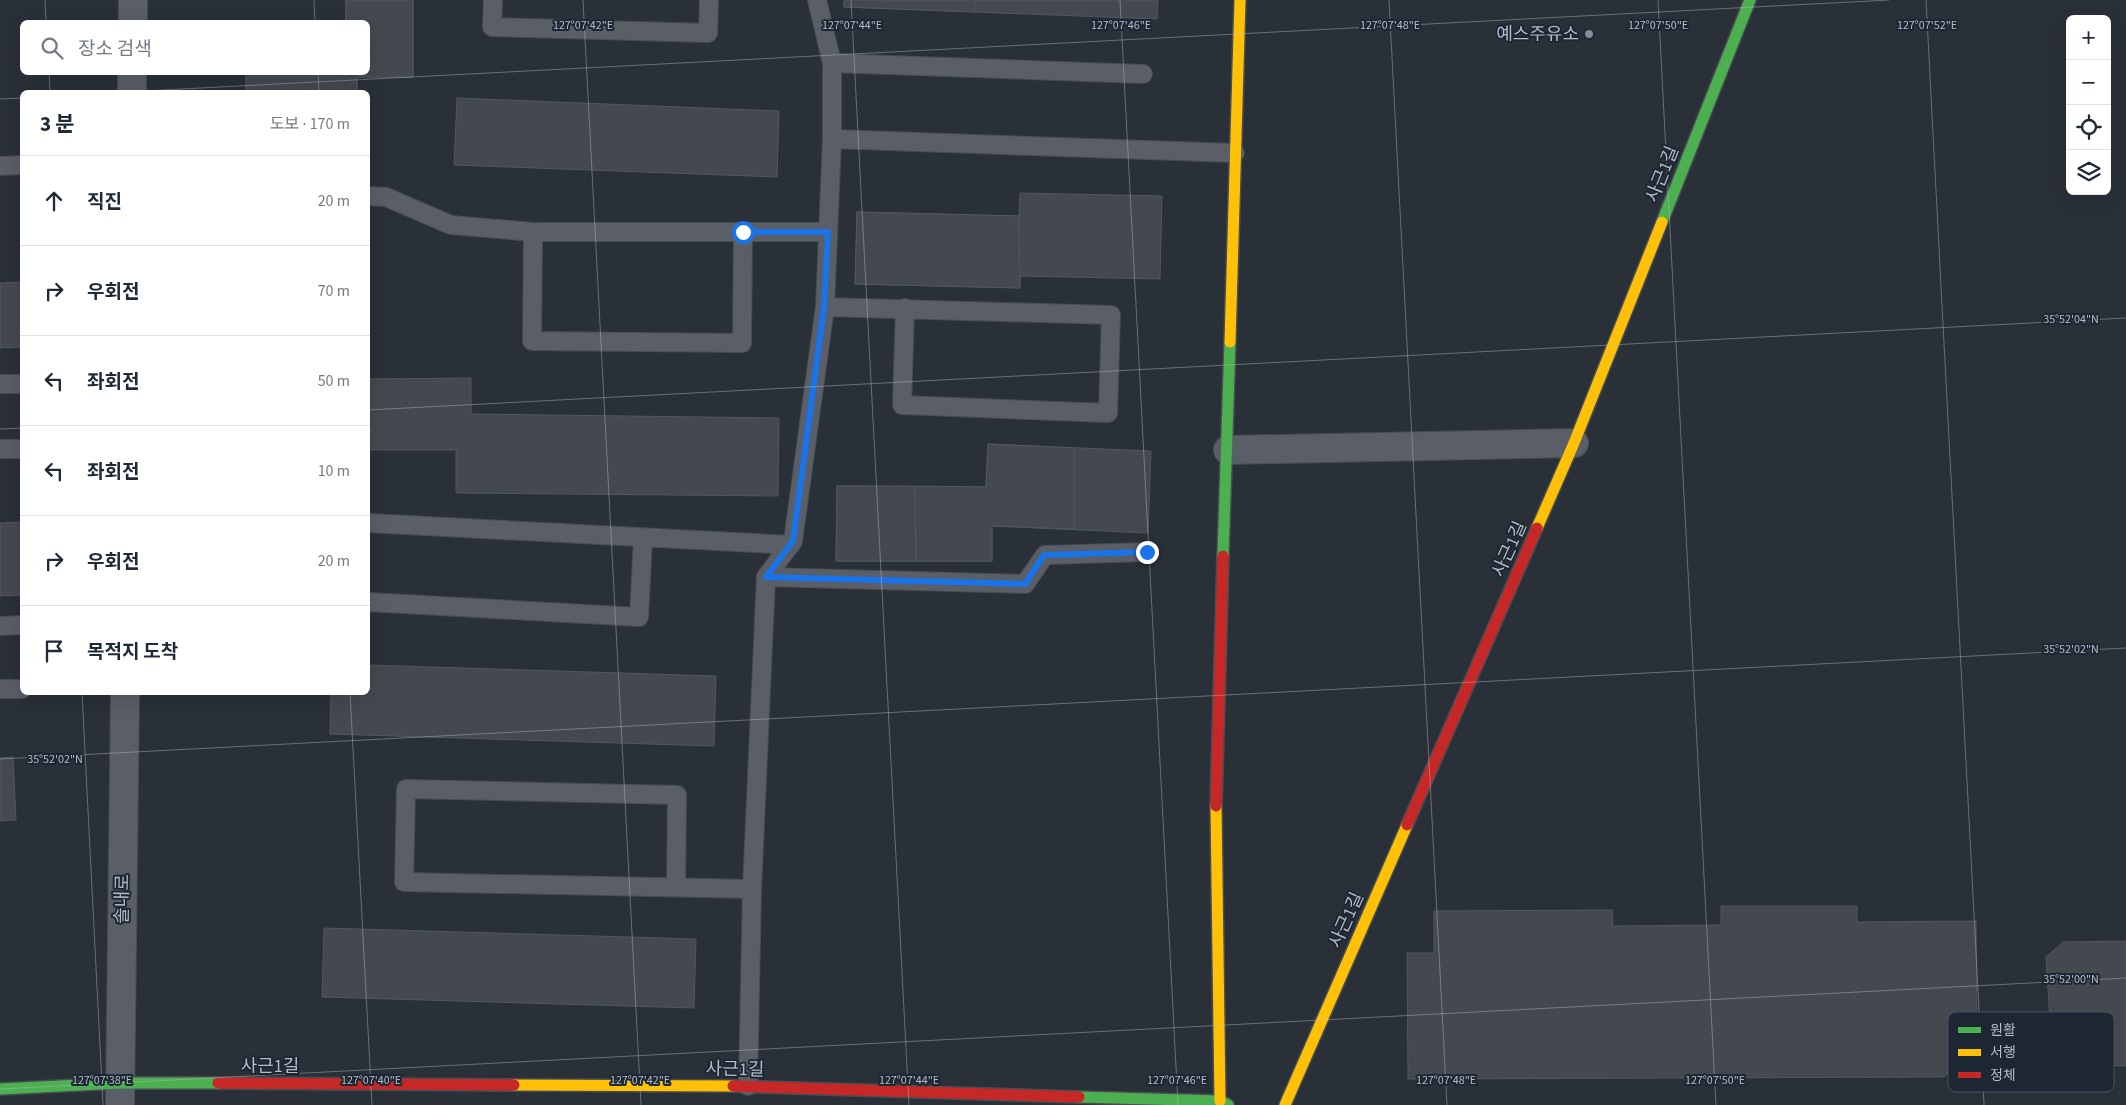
<!DOCTYPE html>
<html lang="ko">
<head>
<meta charset="utf-8">
<style>
  :root { --surface:#fff; --page:#f2f2f3; --text:#1f2937; --muted:#747a83; --line:#e0e1e3 }
  body { margin:0; font-family:"Source Sans 3","Noto Sans KR",sans-serif; background:var(--page); color:var(--text) }
  .controls { position:absolute; right:15px; top:15px; display:grid; overflow:hidden; border-radius:8px; box-shadow:0 5px 20px #0002 }
  .controls button { width:45px; height:45px; display:grid; place-items:center; padding:0; border:0; border-bottom:1px solid var(--line); background:var(--surface); color:var(--text); font:25px sans-serif }
  .stop { position:absolute; width:15px; height:15px; margin:-11px; border:4px solid #1a73e8; border-radius:50%; background:#fff }
  .stop.end { background:#1a73e8; border-color:#fff; box-shadow:0 1px 5px #0008 }
  .list { margin:0; padding:0; list-style:none }
  h2 { display:flex; justify-content:space-between; align-items:center; height:65px; margin:0; padding:0 20px; font-size:21px }
  h2 small { font-size:16px; font-weight:400; color:var(--muted) }
  .list li { display:grid; grid-template-columns:32px 1fr auto; gap:15px; align-items:center; box-sizing:border-box; height:90px; padding:0 20px; border-top:1px solid var(--line) }
  .list b { display:block; font-size:19px; white-space:nowrap }
  .list em { font-size:16px; font-style:normal; color:var(--muted) }
  .icon { flex:none; width:28px; height:28px; fill:none; stroke:currentColor; stroke-width:2; stroke-linecap:round; stroke-linejoin:round }
  .map { position:relative; flex:none; width:2126px; height:1105px; overflow:hidden }
  .search { position:absolute; background:var(--surface); box-shadow:0 5px 20px #0002; left:20px; top:20px; width:350px; height:55px; display:flex; align-items:center; gap:12px; box-sizing:border-box; padding:0 18px; border-radius:8px; color:var(--muted); font-size:19px }
  .panel { position:absolute; background:var(--surface); box-shadow:0 5px 20px #0002; left:20px; top:90px; width:350px; height:605px; border-radius:8px }
  .map>svg:first-child { display:block }
  .building { fill:#444950; stroke:#52575f }
  .lines { fill:none; stroke-linecap:round; stroke-linejoin:round }
  .lane-casing { stroke:#484c53; stroke-width:20 }
  .street-casing { stroke:#484c53; stroke-width:30 }
  .fast-casing { stroke:#484c53; stroke-width:14 }
  .slow-casing { stroke:#484c53; stroke-width:14 }
  .jam-casing { stroke:#484c53; stroke-width:14 }
  .lane { stroke:#5a5e66; stroke-width:18 }
  .street { stroke:#5a5e66; stroke-width:28 }
  .fast { stroke:#4caf50; stroke-width:11 }
  .slow { stroke:#ffc107; stroke-width:11 }
  .jam { stroke:#c62828; stroke-width:11 }
  .route { stroke:#1a73e8; stroke-width:6 }
  .ticks { fill:none; stroke:#b4bcc9; stroke-width:1; stroke-opacity:0.45 }
  .poi-dot { fill:#848b96; stroke:#1d2633; stroke-width:2 }
  .labels { text-anchor:middle; stroke-width:4; stroke-linejoin:round; paint-order:stroke }
  .poi-label { font-size:18px; fill:#b4bcc9; stroke:#1d2633; text-anchor:end }
  .street-label { font-size:18px; fill:#b4bcc9; stroke:#1d2633 }
  .key { fill:#1d2633; stroke:#4a5360; stroke-width:1 }
  .key-label { font-size:14px; fill:#b4bcc9 }
  .ticks-label { font-size:12px; text-anchor:middle; fill:#b4bcc9; stroke:#1d2633; stroke-width:4; stroke-linejoin:round; paint-order:stroke }
</style>
</head>
<body>
<div class="map">
<svg width="2126" height="1105" viewBox="0 0 2126 1105">
  <rect width="100%" height="100%" fill="#2a3038"/>
  <!-- building -->
  <g class="building">
    <polygon points="346,0 413,0 413,77 357,77 357,92 246,92 246,72 368,72 368,22 346,22"/>
    <polygon points="346,0 413,0 413,77 357,77 357,92 246,92 246,72 368,72 368,22 346,22"/>
    <polygon points="844,0 1158,0 1157,19 844,7"/>
    <polygon points="844,0 975,0 975,12 844,7"/>
    <polygon points="457,98 779,111 777,177 454,165"/>
    <polygon points="1020,193 1162,196 1160,279 1020,276 1020,288 855,284 857,212 1019,216"/>
    <polygon points="857,212 1019,216 1020,288 855,284"/>
    <polygon points="22,282 22,347 0,348 0,283"/>
    <polygon points="471,378 471,414 779,418 778,496 456,493 456,450 368,450 368,379"/>
    <polygon points="988,444 1151,451 1148,533 992,526 992,561 836,561 837,486 986,487"/>
    <polygon points="988,444 1074,448 1074,529 992,526 992,561 916,561 915,486 986,487"/>
    <polygon points="837,486 915,486 916,561 836,561"/>
    <polygon points="22,522 22,595 0,596 0,523"/>
    <polygon points="368,665 716,676 714,746 330,734 331,692 368,692"/>
    <polygon points="13,757 16,820 0,821 0,758"/>
    <polygon points="1721,906 1857,906 1857,922 1976,921 1977,1043 1944,1077 1408,1079 1407,953 1434,953 1434,911 1612,910 1613,926 1721,925"/>
    <polygon points="324,928 696,939 694,1008 322,997"/>
    <polygon points="2126,941 2126,1066 2075,1064 2051,1036 2046,957 2063,942"/>
  </g>
  <g class="lines">
    <!-- lane casing -->
    <g class="lane-casing">
      <g id="lane">
        <polyline points="493,0 492,27 708,33 709,0"/>
        <polyline points="817,0 832,63 832,139"/>
        <polyline points="832,63 1143,74"/>
        <polyline points="0,166 22,165"/>
        <polyline points="368,196 386,197 451,225 533,232 828,232"/>
        <polyline points="533,232 532,341 742,343 743,232"/>
        <polyline points="825,307 1111,315 1108,413 902,405 905,308"/>
        <polyline points="0,384 22,384"/>
        <polyline points="0,449 22,449"/>
        <polyline points="368,523 791,545"/>
        <polyline points="766,577 1025,584 1045,555 1147,552"/>
        <polyline points="368,602 639,617 643,538"/>
        <polyline points="0,626 22,625"/>
        <polyline points="0,689 22,689"/>
        <polyline points="676,886 677,795 406,789 404,882 752,889"/>
        <polyline points="748,1086 752,889 766,577 793,541 825,307 832,139 1235,153"/>
      </g>
    </g>
    <!-- street casing -->
    <g class="street-casing">
      <g id="street">
        <polyline points="133,22 133,0"/>
        <polyline points="132,92 132,72"/>
        <polyline points="1228,450 1574,443"/>
        <polyline points="120,1105 125,692"/>
      </g>
    </g>
    <!-- fast casing -->
    <g class="fast-casing">
      <g id="fast">
        <polyline points="1662,222 1750,0"/>
        <polyline points="1223,556 1230,342"/>
        <polyline points="0,1089 120,1083 218,1083"/>
        <polyline points="1079,1097 1220,1101 1228,1105"/>
      </g>
    </g>
    <!-- slow casing -->
    <g class="slow-casing">
      <g id="slow">
        <polyline points="1230,342 1240,0"/>
        <polyline points="1537,528 1574,443 1662,222"/>
        <polyline points="1216,806 1220,1101"/>
        <polyline points="514,1085 733,1086"/>
        <polyline points="1285,1105 1407,825"/>
      </g>
    </g>
    <!-- jam casing -->
    <g class="jam-casing">
      <g id="jam">
        <polyline points="1216,806 1223,556"/>
        <polyline points="1407,825 1537,528"/>
        <polyline points="218,1083 514,1085"/>
        <polyline points="733,1086 1079,1097"/>
      </g>
    </g>
    <!-- lane -->
    <use href="#lane" class="lane"/>
    <!-- street -->
    <use href="#street" class="street"/>
    <!-- fast -->
    <use href="#fast" class="fast"/>
    <!-- slow -->
    <use href="#slow" class="slow"/>
    <!-- jam -->
    <use href="#jam" class="jam"/>
  </g>
  <g class="lines">
    <!-- route -->
    <polyline class="route" points="743,232 828,232 824,307 793,541 766,577 1025,584 1044,555 1147,552"/>
  </g>
  <!-- ticks -->
  <path class="ticks" d="M45,0l1,22M314,0l1,22M583,0l58,1105M851,0l58,1105M1120,0l58,1105M1389,0l58,1105M1658,0l58,1105M1926,0l58,1105M49,72l1,20M318,72l1,20M124,92l1765,-92M0,99l22,-1M368,410l1758,-92M0,429l22,-1M82,692l21,413M350,692l22,413M0,759l2126,-111M0,1089l2126,-111"/>
  <!-- markers -->
  <circle class="poi-dot" cx="1589" cy="34" r="5"/>
  <g class="labels">
    <!-- poi labels -->
    <g class="poi-label">
      <text x="1579" y="40">예스주유소</text>
    </g>
    <!-- street labels -->
    <g class="street-label">
      <text transform="translate(1662 174) rotate(-68)" y="6">사근1길</text>
      <text transform="translate(1509 549) rotate(-66)" y="6">사근1길</text>
      <text transform="translate(122 899) rotate(-89)" y="6">솔내로</text>
      <text transform="translate(1346 920) rotate(-66)" y="6">사근1길</text>
      <text x="270" y="1072">사근1길</text>
      <text transform="translate(735 1069) rotate(1)" y="6">사근1길</text>
    </g>
  </g>
  <!-- legend -->
  <rect x="1948" y="1012" width="166" height="80" rx="8" class="key"/>
  <rect x="1958" y="1027" width="23" height="6" fill="#4caf50"/>
  <rect x="1958" y="1049" width="23" height="7" fill="#ffc107"/>
  <rect x="1958" y="1072" width="23" height="6" fill="#c62828"/>
  <g class="key-label">
    <text x="1990" y="1035">원활</text>
    <text x="1990" y="1057">서행</text>
    <text x="1990" y="1080">정체</text>
  </g>
  <g class="ticks-label">
    <text x="583" y="29">127°07'42"E</text>
    <text x="852" y="29">127°07'44"E</text>
    <text x="1121" y="29">127°07'46"E</text>
    <text x="1390" y="29">127°07'48"E</text>
    <text x="1658" y="29">127°07'50"E</text>
    <text x="1927" y="29">127°07'52"E</text>
    <text x="2071" y="323">35°52'04"N</text>
    <text x="2071" y="653">35°52'02"N</text>
    <text x="55" y="763">35°52'02"N</text>
    <text x="2071" y="983">35°52'00"N</text>
    <text x="102" y="1084">127°07'38"E</text>
    <text x="371" y="1084">127°07'40"E</text>
    <text x="640" y="1084">127°07'42"E</text>
    <text x="909" y="1084">127°07'44"E</text>
    <text x="1177" y="1084">127°07'46"E</text>
    <text x="1446" y="1084">127°07'48"E</text>
    <text x="1715" y="1084">127°07'50"E</text>
  </g>
</svg>
<div class="controls">
<button>+</button>
<button>−</button>
<button><svg class="icon" aria-label="locate" viewBox="0 0 24 24"><circle cx="12" cy="12" r="6"/><path d="M12 2v4M12 18v4M2 12h4M18 12h4"/></svg></button>
<button><svg class="icon" aria-label="layers" viewBox="0 0 24 24"><path d="M12 4l9 5-9 5-9-5zM3 14l9 5 9-5"/></svg></button>
</div>
<div class="stop" style="left:743px;top:232px"></div>
<div class="stop end" style="left:1147px;top:552px"></div>
<div class="search"><svg class="icon" aria-label="search" viewBox="0 0 24 24"><circle cx="10" cy="10" r="6"/><path d="M15 15l6 6"/></svg>장소 검색</div>
<section class="panel">
<h2>3 분<small>도보 · 170 m</small></h2>
<ul class="list">
<li><svg class="icon" aria-label="ahead" viewBox="0 0 24 24"><path d="M12 20V5M6 11l6-6 6 6"/></svg><div><b>직진</b></div><em>20 m</em></li>
<li><svg class="icon" aria-label="right" viewBox="0 0 24 24"><path d="M7 20v-9h11M14 6l5 5-5 5"/></svg><div><b>우회전</b></div><em>70 m</em></li>
<li><svg class="icon" aria-label="left" viewBox="0 0 24 24"><path d="M17 20v-9H6M10 6l-5 5 5 5"/></svg><div><b>좌회전</b></div><em>50 m</em></li>
<li><svg class="icon" aria-label="left" viewBox="0 0 24 24"><path d="M17 20v-9H6M10 6l-5 5 5 5"/></svg><div><b>좌회전</b></div><em>10 m</em></li>
<li><svg class="icon" aria-label="right" viewBox="0 0 24 24"><path d="M7 20v-9h11M14 6l5 5-5 5"/></svg><div><b>우회전</b></div><em>20 m</em></li>
<li><svg class="icon" aria-label="arrive" viewBox="0 0 24 24"><path d="M6 21V4h12l-3 4 3 4H6"/></svg><div><b>목적지 도착</b></div></li>
</ul>
</section>
</div>
</body>
</html>
